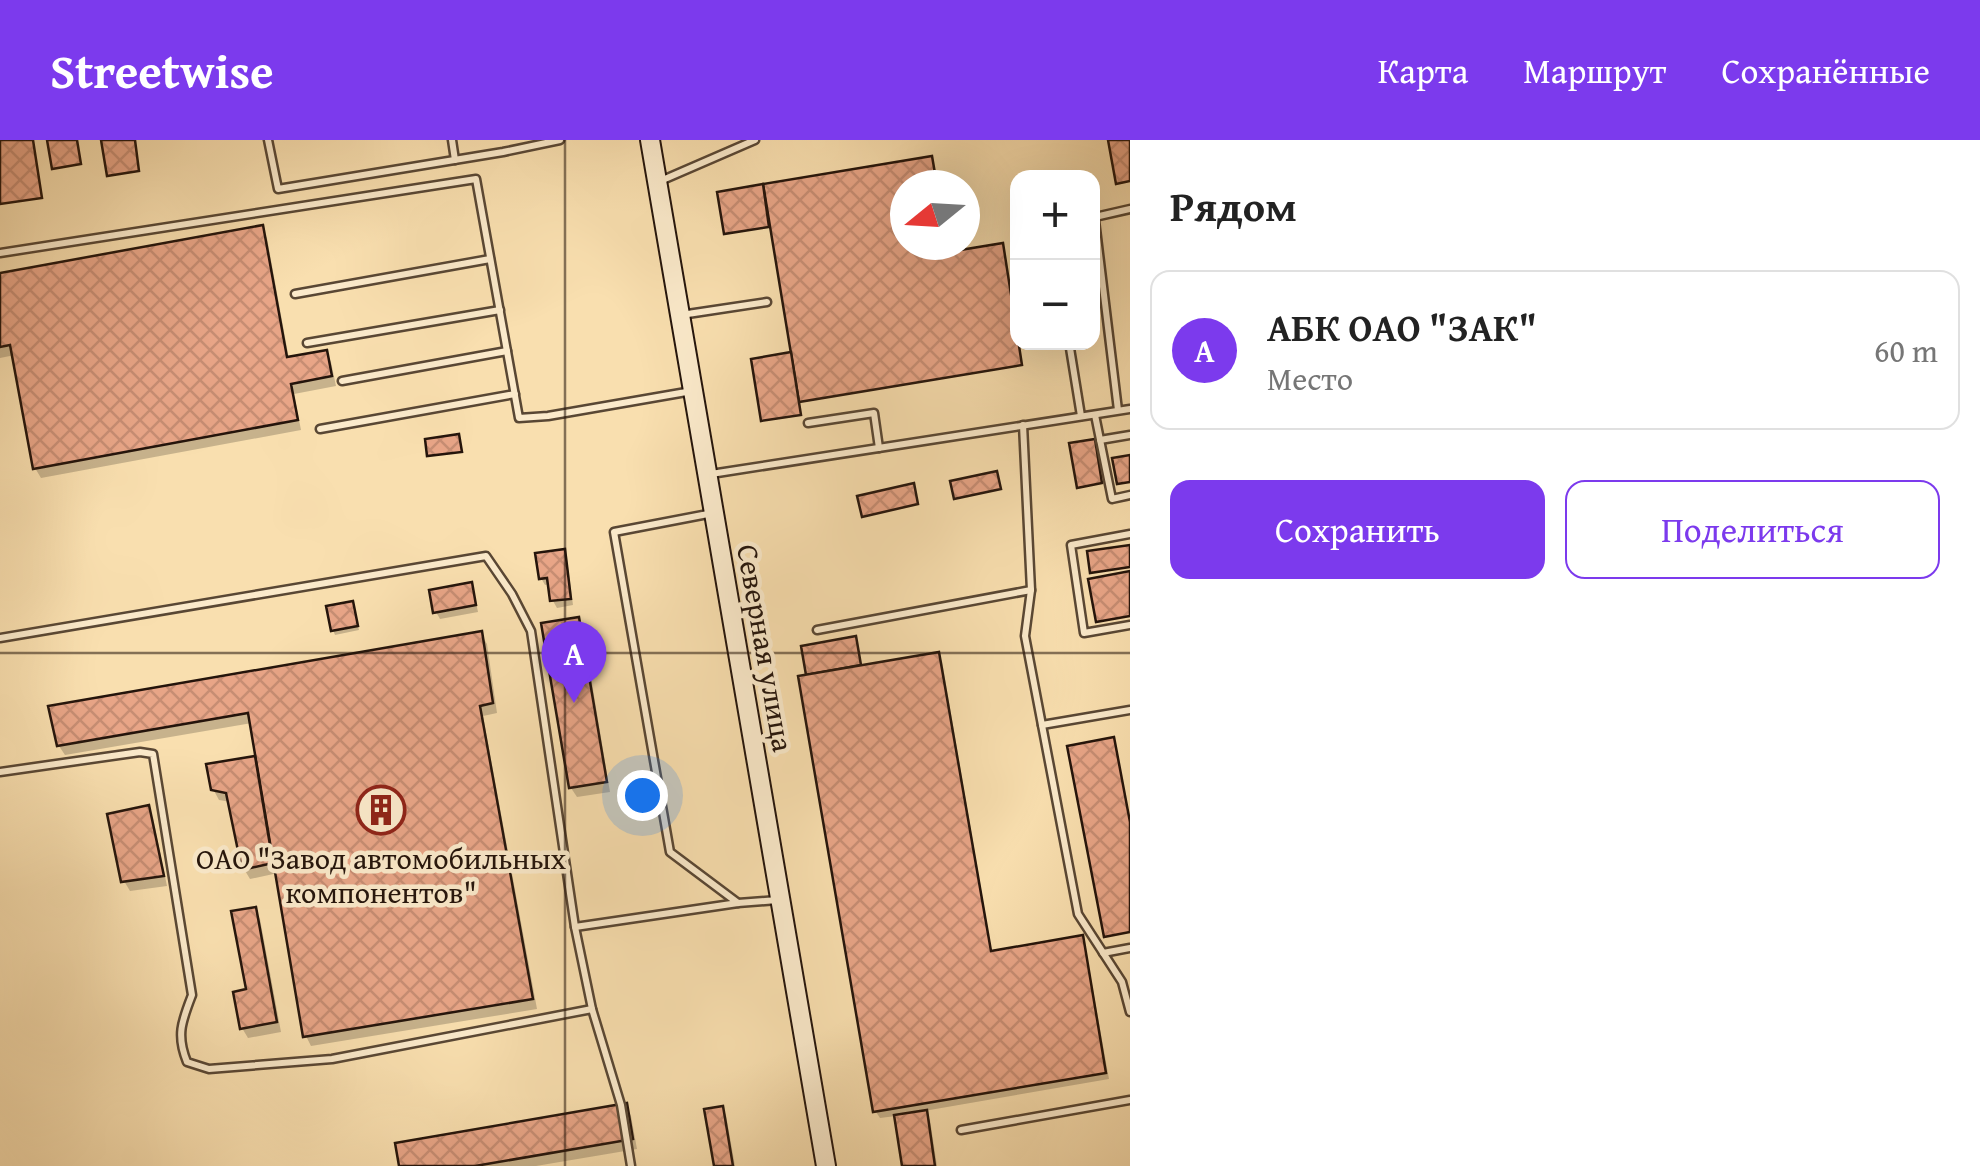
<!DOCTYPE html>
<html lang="ru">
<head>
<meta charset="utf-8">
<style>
  :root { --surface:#fff; --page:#f2f2f2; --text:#222; --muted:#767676; --line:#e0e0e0; --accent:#7c3aed }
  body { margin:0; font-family:"Gentium Book Plus",serif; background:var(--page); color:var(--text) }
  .controls { position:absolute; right:30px; top:30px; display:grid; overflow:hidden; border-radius:20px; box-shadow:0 10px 40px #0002 }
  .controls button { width:90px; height:90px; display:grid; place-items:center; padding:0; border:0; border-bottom:2px solid var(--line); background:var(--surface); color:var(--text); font:50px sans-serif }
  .compass { position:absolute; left:890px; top:30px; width:90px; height:90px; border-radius:50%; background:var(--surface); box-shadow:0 10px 40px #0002; rotate:252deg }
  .you { position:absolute; left:642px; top:655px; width:35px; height:35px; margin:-25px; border:8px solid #fff; border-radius:50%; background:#1a73e8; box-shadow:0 0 0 15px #1a73e833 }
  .badge { display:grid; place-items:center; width:65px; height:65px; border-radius:50%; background:var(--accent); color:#fff; font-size:32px; font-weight:700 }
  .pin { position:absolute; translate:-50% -82px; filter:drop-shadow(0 2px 5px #0008) }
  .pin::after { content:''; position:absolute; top:52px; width:35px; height:30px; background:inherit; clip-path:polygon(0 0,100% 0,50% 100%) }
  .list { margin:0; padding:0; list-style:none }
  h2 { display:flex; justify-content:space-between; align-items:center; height:130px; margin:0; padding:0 40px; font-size:42px }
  h2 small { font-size:32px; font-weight:400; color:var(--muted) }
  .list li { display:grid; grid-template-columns:65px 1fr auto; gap:30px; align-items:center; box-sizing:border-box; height:160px; margin:0 20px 20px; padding:0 20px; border:2px solid var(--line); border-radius:20px }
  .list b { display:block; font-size:38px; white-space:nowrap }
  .list p { margin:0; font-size:32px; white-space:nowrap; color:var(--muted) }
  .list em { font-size:32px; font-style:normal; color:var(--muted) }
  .actions { display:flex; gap:20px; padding:30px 40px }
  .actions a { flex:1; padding:22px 0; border:2px solid var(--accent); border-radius:20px; text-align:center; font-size:35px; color:var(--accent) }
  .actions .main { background:var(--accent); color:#fff }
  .map { position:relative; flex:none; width:1130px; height:1026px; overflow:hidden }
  header { display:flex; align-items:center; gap:60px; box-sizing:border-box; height:140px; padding:0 50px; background:var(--accent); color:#fff }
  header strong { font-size:48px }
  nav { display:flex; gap:55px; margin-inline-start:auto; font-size:35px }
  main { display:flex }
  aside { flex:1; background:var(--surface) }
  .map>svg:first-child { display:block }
  .shadow { fill:#0003 }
  .building { fill:url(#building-cross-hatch); stroke:#24140b; stroke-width:2.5 }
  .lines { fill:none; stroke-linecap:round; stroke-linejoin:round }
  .service-casing { stroke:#594734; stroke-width:11 }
  .secondary-casing { stroke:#24140b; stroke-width:22 }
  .service { stroke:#fbeacb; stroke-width:6 }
  .secondary { stroke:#fbeacb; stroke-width:18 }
  .grid { fill:none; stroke:#24140b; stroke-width:2.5; stroke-opacity:0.55 }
  .labels { text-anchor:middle; stroke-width:9; stroke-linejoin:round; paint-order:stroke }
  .street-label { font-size:30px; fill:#24140b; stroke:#fbeacb }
  .poi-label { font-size:30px; fill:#24140b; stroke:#fbeacb }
</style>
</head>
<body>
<header>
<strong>Streetwise</strong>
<nav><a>Карта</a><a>Маршрут</a><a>Сохранённые</a></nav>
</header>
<main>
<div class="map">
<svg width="1130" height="1026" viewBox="0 0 1130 1026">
  <defs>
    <pattern id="building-cross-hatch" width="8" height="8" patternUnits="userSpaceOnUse" patternTransform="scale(2.5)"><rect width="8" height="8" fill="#e8a587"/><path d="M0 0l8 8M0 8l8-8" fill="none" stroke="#c78d73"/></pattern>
  </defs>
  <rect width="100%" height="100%" fill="#f9dfaf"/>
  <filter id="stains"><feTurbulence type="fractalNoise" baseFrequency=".002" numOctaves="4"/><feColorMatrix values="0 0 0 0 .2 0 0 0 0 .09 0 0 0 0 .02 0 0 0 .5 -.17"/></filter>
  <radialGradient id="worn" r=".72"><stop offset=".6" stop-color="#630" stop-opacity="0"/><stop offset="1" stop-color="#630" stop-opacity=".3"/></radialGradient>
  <!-- shadow -->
  <g class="shadow">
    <polygon points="930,18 935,45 905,45 905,105 945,105 947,115 1001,106 1020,226 797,263 799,276 764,281 754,221 793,215 772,87 727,94 720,54"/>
    <polygon points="261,88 267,98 289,219 326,212 331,222 336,246 294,254 301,290 41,338 35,328 15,215 0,218 0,136"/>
    <polygon points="563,412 567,419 573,465 557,468 553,461 551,444 545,445 541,438"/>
    <polygon points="470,445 474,452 478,472 440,479 436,472"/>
    <polygon points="352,464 359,490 335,495 333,490"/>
    <polygon points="577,480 583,489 610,652 577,657 571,648"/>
    <polygon points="481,494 487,504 497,573 483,576 537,869 311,906 306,896 278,733 250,739 244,729 231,662 219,660 213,649 209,626 258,618 252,583 65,615 59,606"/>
    <polygon points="855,499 860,528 938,514 942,521 992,813 1081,798 1085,805 1109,939 924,971 930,980 937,1026 904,1026 896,976 880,978 876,972 809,536"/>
    <polygon points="147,668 153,678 167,746 130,751 124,741"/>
    <polygon points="255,770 260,779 281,892 248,898 242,888 249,851"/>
    <polygon points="626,966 631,976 637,1009 536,1026 402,1026"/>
    <polygon points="722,968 726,975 735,1026 716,1026"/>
  </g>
  <!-- building -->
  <g class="building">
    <polygon points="0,0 33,0 42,58 0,64"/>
    <polygon points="47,0 77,0 81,24 52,29"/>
    <polygon points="101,0 135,0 139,31 107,36"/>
    <polygon points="1108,0 1130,0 1130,41 1116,44"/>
    <polygon points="932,16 937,45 905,45 905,105 947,105 948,112 1003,103 1022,225 799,262 763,44"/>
    <polygon points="763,44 769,87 724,94 717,52"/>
    <polygon points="263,85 287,217 327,210 332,236 291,244 298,280 33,329 10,205 0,207 0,133"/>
    <polygon points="791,212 801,275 761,281 751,219"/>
    <polygon points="459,294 462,312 427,316 425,299"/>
    <polygon points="1095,299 1102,343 1077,348 1069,303"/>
    <polygon points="1130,315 1130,342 1117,344 1112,318"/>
    <polygon points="997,331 1001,349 954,359 950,341"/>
    <polygon points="914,343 918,364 862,377 857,356"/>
    <polygon points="1130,405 1130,427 1090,433 1087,411"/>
    <polygon points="565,409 571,459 550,461 547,438 539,439 535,413"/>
    <polygon points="1130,431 1130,476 1096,482 1088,439"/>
    <polygon points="472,442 476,465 433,473 429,450"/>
    <polygon points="353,461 358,486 331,491 326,466"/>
    <polygon points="579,477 607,642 569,648 541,483"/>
    <polygon points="482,491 493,563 480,566 533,859 303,897 248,573 57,606 48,566"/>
    <polygon points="856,496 861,525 806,535 801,506"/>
    <polygon points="939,512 991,811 1083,795 1106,933 873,972 798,536"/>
    <polygon points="1114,597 1130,682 1130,792 1104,797 1067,606"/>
    <polygon points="255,616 273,723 242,730 226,653 211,650 206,624"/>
    <polygon points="149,665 164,736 121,742 107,674"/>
    <polygon points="256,767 277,882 240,889 233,852 246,849 231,771"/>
    <polygon points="627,963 633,999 475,1026 399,1026 395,1003"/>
    <polygon points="723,966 733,1026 714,1026 704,969"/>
    <polygon points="927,970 935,1026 902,1026 894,975"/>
  </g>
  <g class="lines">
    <!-- service casing -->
    <g class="service-casing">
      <g id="service">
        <polyline points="268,0 278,49 503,12 560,0"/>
        <polyline points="452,0 455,20"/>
        <polyline points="658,42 755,0"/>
        <polyline points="1092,56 1118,270"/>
        <polyline points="1095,77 1130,69"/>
        <polyline points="0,113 476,39 519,278 548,276 692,251"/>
        <polyline points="295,154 490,119"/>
        <polyline points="681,175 767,162"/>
        <polyline points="1069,202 1081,276"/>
        <polyline points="307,203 500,170"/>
        <polyline points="342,241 507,211"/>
        <polyline points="1095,275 1112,359 1130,355"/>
        <polyline points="808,283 874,273 879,308"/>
        <polyline points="320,289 515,254"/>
        <polyline points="1100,300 1130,295"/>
        <polyline points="711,334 1130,269"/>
        <polyline points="713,373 614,392 670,712 738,763"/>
        <polyline points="1130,394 1071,405 1084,493 1130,485"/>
        <polyline points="1031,450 1025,496 1078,774 1122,842 1130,872"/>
        <polyline points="817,490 1031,450 1023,285"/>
        <polyline points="0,498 486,416 512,454 531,491 575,787 592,869 621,965 631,1026"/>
        <polyline points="1042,585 1130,570"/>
        <path d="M0,632l140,-20 13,2 39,241c-10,26 -16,40 -5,67l22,7 123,-10 260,-50"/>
        <polyline points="575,787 738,763 777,760"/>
        <polyline points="1103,813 1130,808"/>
        <polyline points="961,990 1130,960"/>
      </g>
    </g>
    <!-- secondary casing -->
    <g class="secondary-casing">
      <polyline id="secondary" points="650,0 826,1026"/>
    </g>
    <!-- service -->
    <use href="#service" class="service"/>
    <!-- secondary -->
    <use href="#secondary" class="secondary"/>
  </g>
  <!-- grid -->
  <path class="grid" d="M565,0v1026M0,513h1130"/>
  <!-- icons -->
  <defs>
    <g id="building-ring" transform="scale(2.5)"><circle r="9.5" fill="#fbeacb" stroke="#8f2418" stroke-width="1.5"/><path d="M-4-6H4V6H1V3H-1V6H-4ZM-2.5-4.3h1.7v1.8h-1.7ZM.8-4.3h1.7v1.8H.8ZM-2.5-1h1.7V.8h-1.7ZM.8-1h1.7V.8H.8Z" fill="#8f2418"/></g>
  </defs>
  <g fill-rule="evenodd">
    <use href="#building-ring" x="381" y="670"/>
  </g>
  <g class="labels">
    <!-- street labels -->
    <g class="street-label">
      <text transform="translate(765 508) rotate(80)" y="10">Северная улица</text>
    </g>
    <!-- poi labels -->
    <g class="poi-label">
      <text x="381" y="729">ОАО "Завод автомобильных<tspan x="381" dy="34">компонентов"</tspan></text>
    </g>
  </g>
  <rect width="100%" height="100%" filter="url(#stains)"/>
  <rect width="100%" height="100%" fill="url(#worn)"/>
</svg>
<div class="controls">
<button>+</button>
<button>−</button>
</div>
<svg class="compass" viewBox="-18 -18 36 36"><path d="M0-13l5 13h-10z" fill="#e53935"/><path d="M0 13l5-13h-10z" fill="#767676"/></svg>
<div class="you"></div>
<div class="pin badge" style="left:574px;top:563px">A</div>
</div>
<aside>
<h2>Рядом<small></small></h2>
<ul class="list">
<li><span class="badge">A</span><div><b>АБК ОАО &quot;ЗАК&quot;</b><p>Место</p></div><em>60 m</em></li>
</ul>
<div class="actions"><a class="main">Сохранить</a><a>Поделиться</a></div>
</aside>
</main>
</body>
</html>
